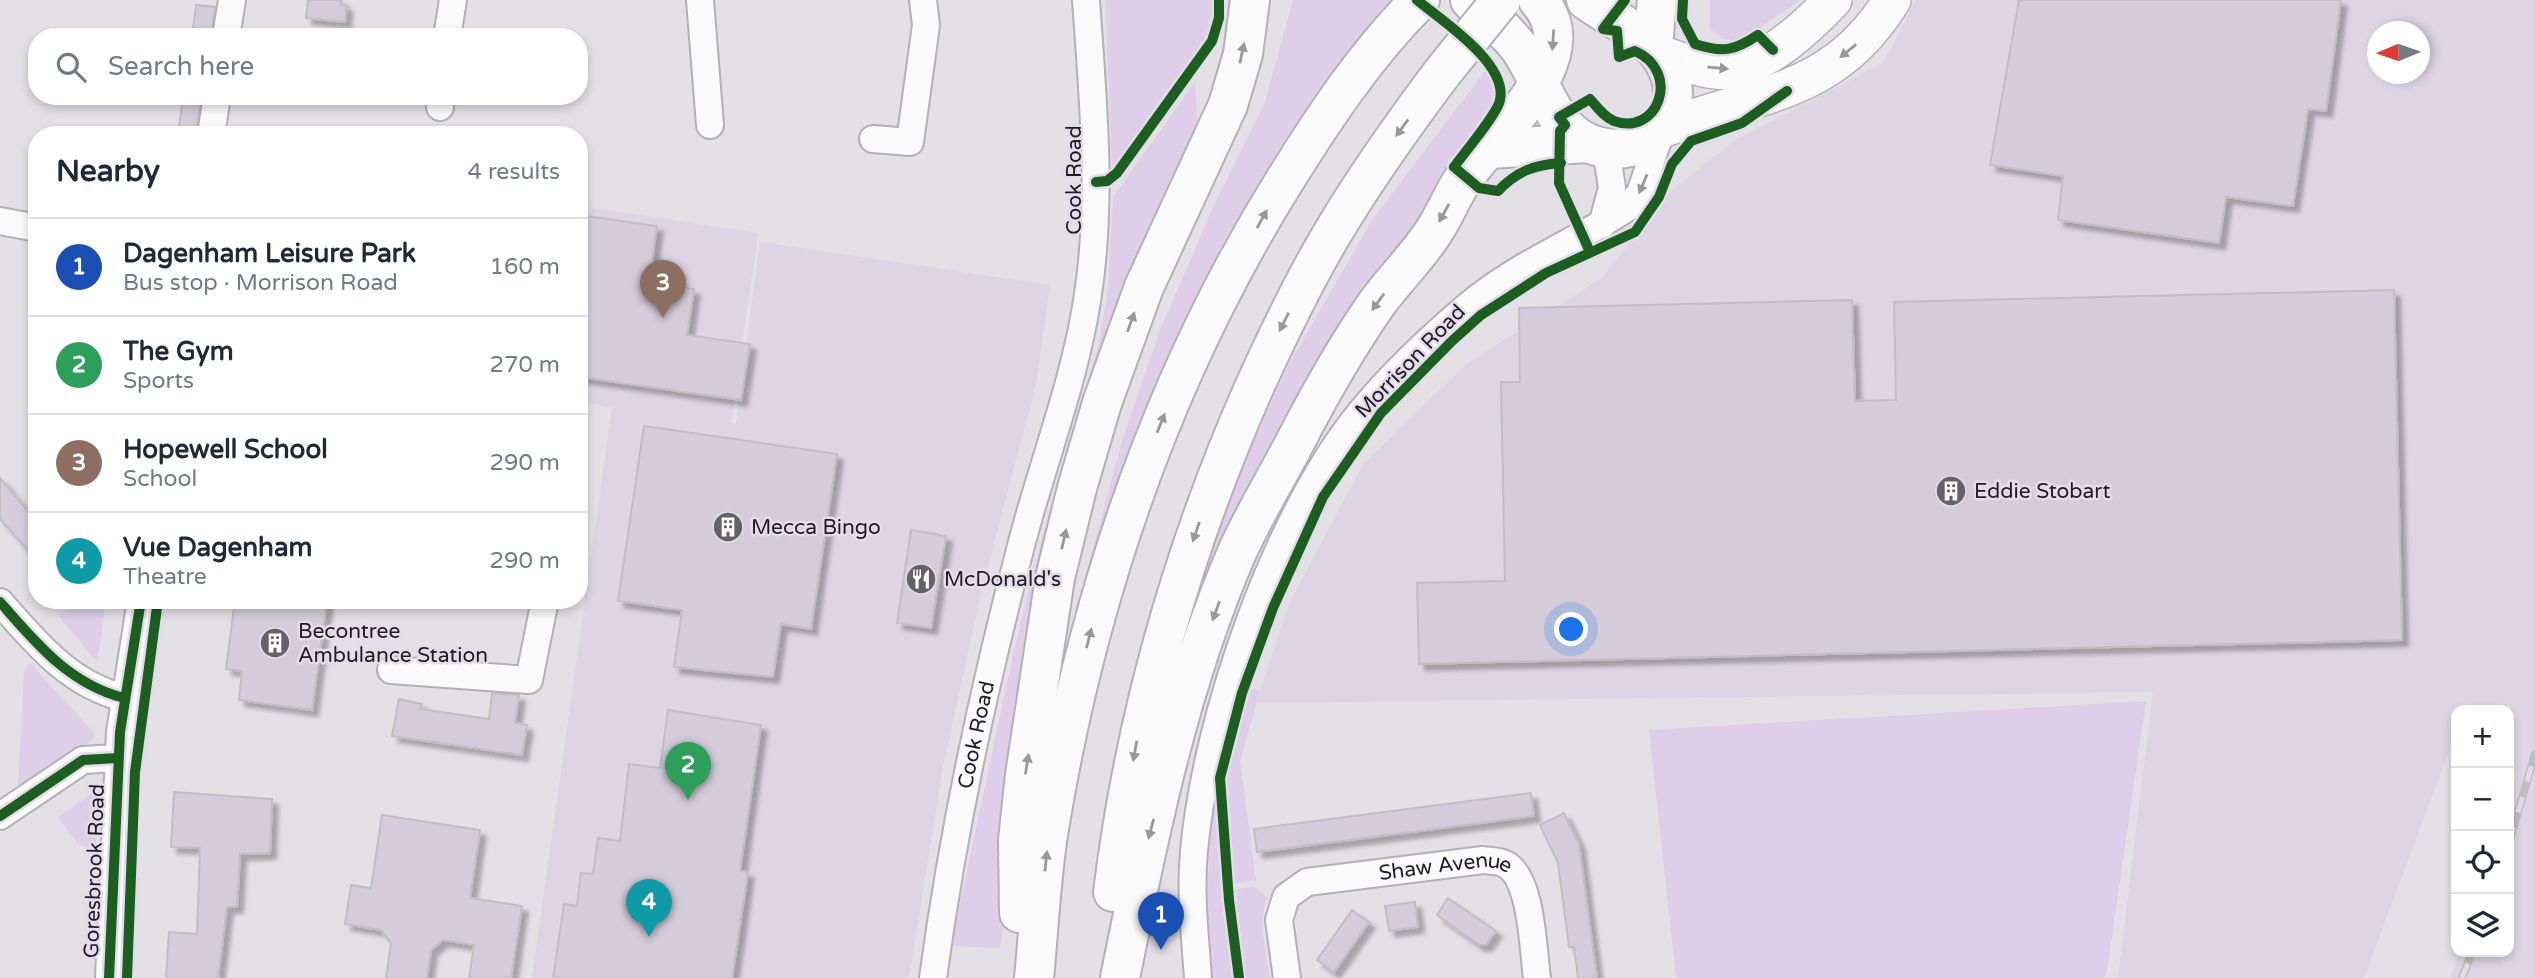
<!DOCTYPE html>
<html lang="en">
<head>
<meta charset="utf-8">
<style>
  :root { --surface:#fff; --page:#f2f2f3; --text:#1f2937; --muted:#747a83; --line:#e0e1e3; --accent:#0f766e }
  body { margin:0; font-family:"Varela Round",sans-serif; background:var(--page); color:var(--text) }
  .controls { position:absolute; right:21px; bottom:21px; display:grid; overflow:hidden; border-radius:14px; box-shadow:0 4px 10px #0003 }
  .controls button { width:63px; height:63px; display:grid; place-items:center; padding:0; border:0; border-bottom:2px solid var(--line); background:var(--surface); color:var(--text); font:35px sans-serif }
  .compass { position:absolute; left:2367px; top:21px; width:63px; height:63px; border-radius:50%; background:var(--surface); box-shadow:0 4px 10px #0003; rotate:268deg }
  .you { position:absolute; left:1572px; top:630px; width:24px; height:24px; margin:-18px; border:5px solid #fff; border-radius:50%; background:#1a73e8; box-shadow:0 0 0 10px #1a73e833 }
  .badge { display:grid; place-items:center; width:46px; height:46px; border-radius:50%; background:var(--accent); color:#fff; font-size:23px; font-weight:700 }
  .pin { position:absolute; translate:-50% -58px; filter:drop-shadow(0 2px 4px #0008) }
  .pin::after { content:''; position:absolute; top:37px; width:24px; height:21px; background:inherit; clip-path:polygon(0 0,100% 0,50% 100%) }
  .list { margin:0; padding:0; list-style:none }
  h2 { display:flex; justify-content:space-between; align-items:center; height:91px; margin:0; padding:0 28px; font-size:30px }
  h2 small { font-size:23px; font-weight:400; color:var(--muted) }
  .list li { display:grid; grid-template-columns:46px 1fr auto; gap:21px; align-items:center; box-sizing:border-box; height:98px; padding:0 28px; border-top:2px solid var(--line) }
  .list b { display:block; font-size:26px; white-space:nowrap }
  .list p { margin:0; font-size:23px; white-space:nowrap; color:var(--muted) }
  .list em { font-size:23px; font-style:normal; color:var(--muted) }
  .icon { flex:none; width:38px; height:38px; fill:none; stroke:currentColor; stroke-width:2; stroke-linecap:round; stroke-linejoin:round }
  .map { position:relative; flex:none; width:2535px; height:978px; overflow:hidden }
  .search { position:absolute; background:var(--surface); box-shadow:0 4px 10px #0003; left:28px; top:28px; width:560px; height:77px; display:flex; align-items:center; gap:18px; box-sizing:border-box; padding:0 24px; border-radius:28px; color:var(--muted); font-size:26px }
  .panel { position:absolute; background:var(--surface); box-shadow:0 4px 10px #0003; left:28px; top:126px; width:560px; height:483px; border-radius:28px }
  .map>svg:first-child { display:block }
  .built { fill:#ddd5e3; fill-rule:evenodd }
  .green { fill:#decee9 }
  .building { fill:#d4ccda; stroke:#c0bec3; stroke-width:2; filter:url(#shadow) }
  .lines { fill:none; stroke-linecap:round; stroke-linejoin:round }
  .street-casing { stroke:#b3b0b6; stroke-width:30 }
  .secondary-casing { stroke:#b3b0b6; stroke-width:40 }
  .primary-casing { stroke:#b3b0b6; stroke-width:42 }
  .highway-casing { stroke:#b3b0b6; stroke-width:42 }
  .street { stroke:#fbfafb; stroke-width:26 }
  .secondary { stroke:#fbfafb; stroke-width:37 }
  .primary { stroke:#fbfafb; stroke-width:38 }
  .highway { stroke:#fbfafb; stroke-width:38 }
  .rail-casing { stroke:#bebdbf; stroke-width:8 }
  .rail { stroke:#e4dcea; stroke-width:5; stroke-dasharray:16; stroke-linecap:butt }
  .highway-bridge-casing { stroke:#b3b0b6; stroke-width:42; stroke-linecap:butt }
  .highway-bridge { stroke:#fbfafb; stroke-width:38 }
  .cycleway-casing { stroke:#e4dcea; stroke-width:15 }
  .cycleway { stroke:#1b5e20; stroke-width:10 }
  .oneway { fill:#989799 }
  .labels { text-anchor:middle; stroke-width:5; stroke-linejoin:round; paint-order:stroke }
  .street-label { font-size:21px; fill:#201d22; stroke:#e4dcea }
  .poi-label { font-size:21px; fill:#201d22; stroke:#e4dcea; text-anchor:start }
</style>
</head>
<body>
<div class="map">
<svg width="2535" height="978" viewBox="0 0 2535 978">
  <defs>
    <filter id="shadow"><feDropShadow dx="6" dy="6" stdDeviation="2" flood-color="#0004"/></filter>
  </defs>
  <rect width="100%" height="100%" fill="#e3e0e6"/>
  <!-- built -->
  <g class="built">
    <path d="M1916,0h619v978h-85l10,-26h49v-151l8,-30 -8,-4v-57h-53v31l-3,-1 -89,238h-246l35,-286 -897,11 33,-99 74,-140 105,-101 134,-85 69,-87 64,-51 148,-77zM2378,32h42v42h-42z"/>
    <polygon points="579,206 758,233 731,423 736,424 760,242 1050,285 1036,384 982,589 943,766 909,978 532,978 612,407 579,402"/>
  </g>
  <!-- green -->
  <g class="green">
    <polygon points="1105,0 1219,0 1203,44 1112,171"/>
    <polygon points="1293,0 1392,0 1311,111 1061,699 1079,600 1123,438 1160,330 1216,201 1265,102"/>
    <polygon points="1710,0 1801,0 1740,41 1723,39 1710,29"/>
    <polygon points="1492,62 1504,79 1507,97 1384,271 1164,730 1185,616 1220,516 1288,366 1372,220"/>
    <polygon points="1195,82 1199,149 1040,652 1000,948 951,946 1013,655 1041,541 1099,343 1108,288 1113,197"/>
    <path d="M106,602l-8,54 -1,6 -38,-46c11,-12 32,-13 47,-14z"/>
    <polygon points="30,663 94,733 94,738 22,791 18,787 24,672"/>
    <path d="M1253,689l7,1 -20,71 16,119 -25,4c-5,-64 -17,-140 22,-195z"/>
    <polygon points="2146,701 2106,978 1676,978 1649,730"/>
    <path d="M1216,781l9,96 -3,1 13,100h-24c-5,-69 -4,-128 5,-197z"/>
    <polygon points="94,792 98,801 96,850 78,844 58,817"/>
    <path d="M1254,887l14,11c-11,24 -2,54 2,80h-27l-11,-88z"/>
  </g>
  <!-- building -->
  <g class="building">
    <polygon points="308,0 342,0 341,5 347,6 345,22 306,18"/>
    <polygon points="2019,0 2341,0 2326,111 2308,109 2293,206 2226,197 2219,243 2058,220 2063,176 1990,165"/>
    <polygon points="196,5 215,7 211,37 192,37"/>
    <polygon points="183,96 201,96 196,135 178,135"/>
    <polygon points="579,215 657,226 649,282 694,289 687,335 750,344 741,400 579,377"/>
    <polygon points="2394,290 2402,640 1419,664 1417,583 1505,581 1501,382 1520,382 1519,308 1852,300 1855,401 1896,400 1894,302"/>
    <polygon points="644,426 837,454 811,629 781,624 773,677 674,667 682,610 618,601"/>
    <polygon points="0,478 37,522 37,560 0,519"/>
    <polygon points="911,530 946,536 931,628 897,623"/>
    <polygon points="235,600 327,600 312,710 239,700 242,671 226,669"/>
    <polygon points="492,693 519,695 515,723 527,725 522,755 392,736 399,699 422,704 420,709 489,719"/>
    <polygon points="668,710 761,725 740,871 748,872 732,978 553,978 564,904 577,906 581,873 593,874 598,838 620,841 629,764 660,768"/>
    <polygon points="174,792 272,799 270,853 240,854 237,907 227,907 218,978 166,978 169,932 197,934 200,848 171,847"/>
    <polygon points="1531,793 1534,816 1257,852 1254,829"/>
    <polygon points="1564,813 1579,844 1597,978 1578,978 1574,947 1569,947 1558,863 1540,825"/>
    <polygon points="382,815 480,830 470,898 522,906 511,978 469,978 474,945 443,940 431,950 427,978 386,978 391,943 381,930 345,924 351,885 371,888"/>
    <polygon points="1448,898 1496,931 1486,945 1479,945 1437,915"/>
    <polygon points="1415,902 1418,927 1389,931 1385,906"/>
    <polygon points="1352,910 1369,922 1334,972 1317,960"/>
  </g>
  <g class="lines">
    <!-- street casing -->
    <g class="street-casing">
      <g id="street">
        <polyline points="700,0 710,125"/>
        <polyline points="226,37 232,0"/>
        <polyline points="447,37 453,0"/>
        <polyline points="439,96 440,107"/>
        <polyline points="211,135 217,96"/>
        <polyline points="873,139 910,142 926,25 923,0"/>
        <polyline points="0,221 37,228"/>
        <polyline points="1602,225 1612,188 1606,148"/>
        <path d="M0,602c36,41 69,82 124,96"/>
        <polyline points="391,670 529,680 545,600"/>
        <polyline points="0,816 83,760 118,758"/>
        <polyline points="109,978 120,732 141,600"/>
        <path id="s1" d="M933,978c20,-147 51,-293 89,-436 21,-80 52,-159 65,-241 16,-99 6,-201 -1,-301"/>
        <path d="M1198,978c-3,-42 -8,-85 -4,-127 12,-133 81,-334 166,-438 32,-39 70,-75 109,-108 47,-40 107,-63 158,-97l13,-15 22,-64"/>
        <path id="s2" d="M1287,978l-8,-58 7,-23 21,-15 176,-22c7,1 17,1 22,4 27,13 28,86 32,114"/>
      </g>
    </g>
    <!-- secondary casing -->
    <g class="secondary-casing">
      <g id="secondary">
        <path d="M1659,54c21,6 48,19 70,16 39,-6 78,-43 104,-70"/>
        <path d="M1662,129c93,-36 171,-33 230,-129"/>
      </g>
    </g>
    <!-- primary casing -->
    <g class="primary-casing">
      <path id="primary" d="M1470,0c18,16 36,30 50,49 20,29 33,80 68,94 61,25 110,-36 71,-89 -14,-20 -53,-39 -73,-54"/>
    </g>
    <!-- highway casing -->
    <g class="highway-casing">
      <g id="highway">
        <polyline points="1653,47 1657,0"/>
        <polyline points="1490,149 1587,143"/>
        <path d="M1113,892c22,-175 69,-341 140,-502 24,-53 49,-106 79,-156 33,-56 71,-109 110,-161"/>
        <polyline points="1019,913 1018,840 1025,775 1055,578 1077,488 1102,403 1144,287 1228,105 1243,54 1250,0"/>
        <path d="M1034,978c5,-50 7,-101 15,-150 38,-228 113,-451 236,-648 40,-64 81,-126 135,-180"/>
        <path d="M1120,978c29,-144 59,-293 118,-428 16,-35 36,-68 54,-102 25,-49 52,-97 83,-142 19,-27 44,-50 61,-78 11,-17 18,-37 30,-53 32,-43 123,-119 72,-175"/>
      </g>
    </g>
    <!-- street -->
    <use href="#street" class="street"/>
    <!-- secondary -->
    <use href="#secondary" class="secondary"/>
    <!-- primary -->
    <use href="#primary" class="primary"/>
    <!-- highway -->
    <use href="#highway" class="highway"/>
    <!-- rail casing -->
    <g class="rail-casing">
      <g id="rail">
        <polyline points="2509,843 2535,754"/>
        <polyline points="2462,978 2472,952"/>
      </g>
    </g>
    <!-- rail -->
    <use href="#rail" class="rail"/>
    <!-- highway-bridge casing -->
    <g class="highway-bridge-casing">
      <polyline id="highway-bridge" points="1442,73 1501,0"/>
    </g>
    <!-- highway-bridge -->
    <use href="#highway-bridge" class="highway-bridge"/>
    <!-- cycleway casing -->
    <g class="cycleway-casing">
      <g id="cycleway">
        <path d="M1417,0c25,21 91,63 83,100 -2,13 -36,53 -46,67l25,21 19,3c19,-20 36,-26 63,-28"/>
        <path d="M1683,0l-1,19 13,25c28,9 39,7 63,-9l15,15"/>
        <polyline points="1096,182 1107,181 1117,173 1212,41 1219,18 1219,0"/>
        <path d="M1590,252l-31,-69 1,-52 5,-6 -6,-8 31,-18c7,8 14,18 24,22 44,16 68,-49 21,-70l-16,6 -2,-26 -14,-2 22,-29"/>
        <path d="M0,602c36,41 69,82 124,96"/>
        <polyline points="0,816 83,760 118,758"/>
        <polyline points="109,978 120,732 141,600"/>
        <polyline points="127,978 135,772 158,600"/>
        <polyline points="1239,978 1229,900 1220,778 1242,693 1273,608 1323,497 1381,413 1452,341 1481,315 1546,273 1635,232 1659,197 1672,164 1691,141 1742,123 1787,91"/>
      </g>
    </g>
    <!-- cycleway -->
    <use href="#cycleway" class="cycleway"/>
  </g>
  <!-- one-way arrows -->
  <defs><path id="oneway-solid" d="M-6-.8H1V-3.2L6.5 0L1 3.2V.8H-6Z" transform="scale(1.75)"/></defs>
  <g class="oneway">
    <use href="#oneway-solid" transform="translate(1553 40) rotate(94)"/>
    <use href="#oneway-solid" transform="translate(1848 51) rotate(141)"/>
    <use href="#oneway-solid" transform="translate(1242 53) rotate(-78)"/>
    <use href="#oneway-solid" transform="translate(1718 68) rotate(5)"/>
    <use href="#oneway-solid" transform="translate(1402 128) rotate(126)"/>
    <use href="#oneway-solid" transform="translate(1643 184) rotate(113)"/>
    <use href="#oneway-solid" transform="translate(1444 213) rotate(119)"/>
    <use href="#oneway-solid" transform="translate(1262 219) rotate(-61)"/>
    <use href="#oneway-solid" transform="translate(1378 302) rotate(126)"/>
    <use href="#oneway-solid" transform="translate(1131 322) rotate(-70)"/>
    <use href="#oneway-solid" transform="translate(1284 322) rotate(117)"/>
    <use href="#oneway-solid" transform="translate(1161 423) rotate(-68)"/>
    <use href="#oneway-solid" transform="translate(1196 532) rotate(109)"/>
    <use href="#oneway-solid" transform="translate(1064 539) rotate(-77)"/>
    <use href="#oneway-solid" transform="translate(1216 611) rotate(110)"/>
    <use href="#oneway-solid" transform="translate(1089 638) rotate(-76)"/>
    <use href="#oneway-solid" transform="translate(1135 751) rotate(100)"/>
    <use href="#oneway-solid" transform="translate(1027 764) rotate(-81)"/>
    <use href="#oneway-solid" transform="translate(1151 829) rotate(105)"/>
    <use href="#oneway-solid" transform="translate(1046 861) rotate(-84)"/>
  </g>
  <!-- icons -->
  <defs>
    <g id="building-disc" transform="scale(1.575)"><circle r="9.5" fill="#646167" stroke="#e4dcea"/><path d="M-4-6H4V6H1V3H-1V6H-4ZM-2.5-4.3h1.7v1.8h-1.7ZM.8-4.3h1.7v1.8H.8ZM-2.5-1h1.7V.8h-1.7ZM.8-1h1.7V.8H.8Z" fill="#fff"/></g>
    <g id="restaurant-disc" transform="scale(1.575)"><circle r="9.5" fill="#646167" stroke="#e4dcea"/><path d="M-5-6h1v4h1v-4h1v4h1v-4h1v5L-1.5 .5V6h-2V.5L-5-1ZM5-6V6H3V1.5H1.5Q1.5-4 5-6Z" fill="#fff"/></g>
  </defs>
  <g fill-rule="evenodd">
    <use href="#building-disc" x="1951" y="491"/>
    <use href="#building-disc" x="728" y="527"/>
    <use href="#restaurant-disc" x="921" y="579"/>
    <use href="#building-disc" x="275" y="643"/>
  </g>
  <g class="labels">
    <!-- street labels -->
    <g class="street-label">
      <text transform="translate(1074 180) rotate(-90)" y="7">Cook Road</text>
      <text transform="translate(1410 361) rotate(-46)" y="7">Morrison Road</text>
      <text dy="7" stroke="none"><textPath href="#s1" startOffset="247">Cook Road</textPath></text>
      <text transform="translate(94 871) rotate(-88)" y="7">Goresbrook Road</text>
      <text dy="7" stroke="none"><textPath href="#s2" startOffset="248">Shaw Avenue</textPath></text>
    </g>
    <!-- poi labels -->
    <g class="poi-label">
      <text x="1974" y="498">Eddie Stobart</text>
      <text x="751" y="534">Mecca Bingo</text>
      <text x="944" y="586">McDonald's</text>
      <text x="298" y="638">Becontree<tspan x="298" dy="24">Ambulance Station</tspan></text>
    </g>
  </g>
</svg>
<div class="controls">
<button>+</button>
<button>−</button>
<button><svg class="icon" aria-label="locate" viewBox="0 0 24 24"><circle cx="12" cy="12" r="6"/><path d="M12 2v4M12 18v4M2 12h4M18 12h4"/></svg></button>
<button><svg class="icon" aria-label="layers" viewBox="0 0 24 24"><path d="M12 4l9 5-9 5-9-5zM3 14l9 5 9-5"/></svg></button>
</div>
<svg class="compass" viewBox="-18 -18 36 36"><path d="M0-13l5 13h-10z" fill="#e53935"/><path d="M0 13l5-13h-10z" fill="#747a83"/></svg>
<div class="you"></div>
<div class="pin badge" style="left:1161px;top:950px;background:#1a4fb4">1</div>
<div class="pin badge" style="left:688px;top:800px;background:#2e9e5b">2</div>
<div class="pin badge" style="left:663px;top:318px;background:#8d6e63">3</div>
<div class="pin badge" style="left:649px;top:937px;background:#0f9aa8">4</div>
<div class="search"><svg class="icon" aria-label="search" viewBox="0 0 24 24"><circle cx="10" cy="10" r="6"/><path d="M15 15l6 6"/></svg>Search here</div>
<section class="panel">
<h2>Nearby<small>4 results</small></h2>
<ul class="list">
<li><span class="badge" style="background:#1a4fb4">1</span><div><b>Dagenham Leisure Park</b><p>Bus stop · Morrison Road</p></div><em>160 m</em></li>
<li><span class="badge" style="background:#2e9e5b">2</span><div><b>The Gym</b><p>Sports</p></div><em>270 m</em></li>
<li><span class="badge" style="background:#8d6e63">3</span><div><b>Hopewell School</b><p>School</p></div><em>290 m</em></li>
<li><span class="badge" style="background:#0f9aa8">4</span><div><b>Vue Dagenham</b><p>Theatre</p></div><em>290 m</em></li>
</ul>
</section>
</div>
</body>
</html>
